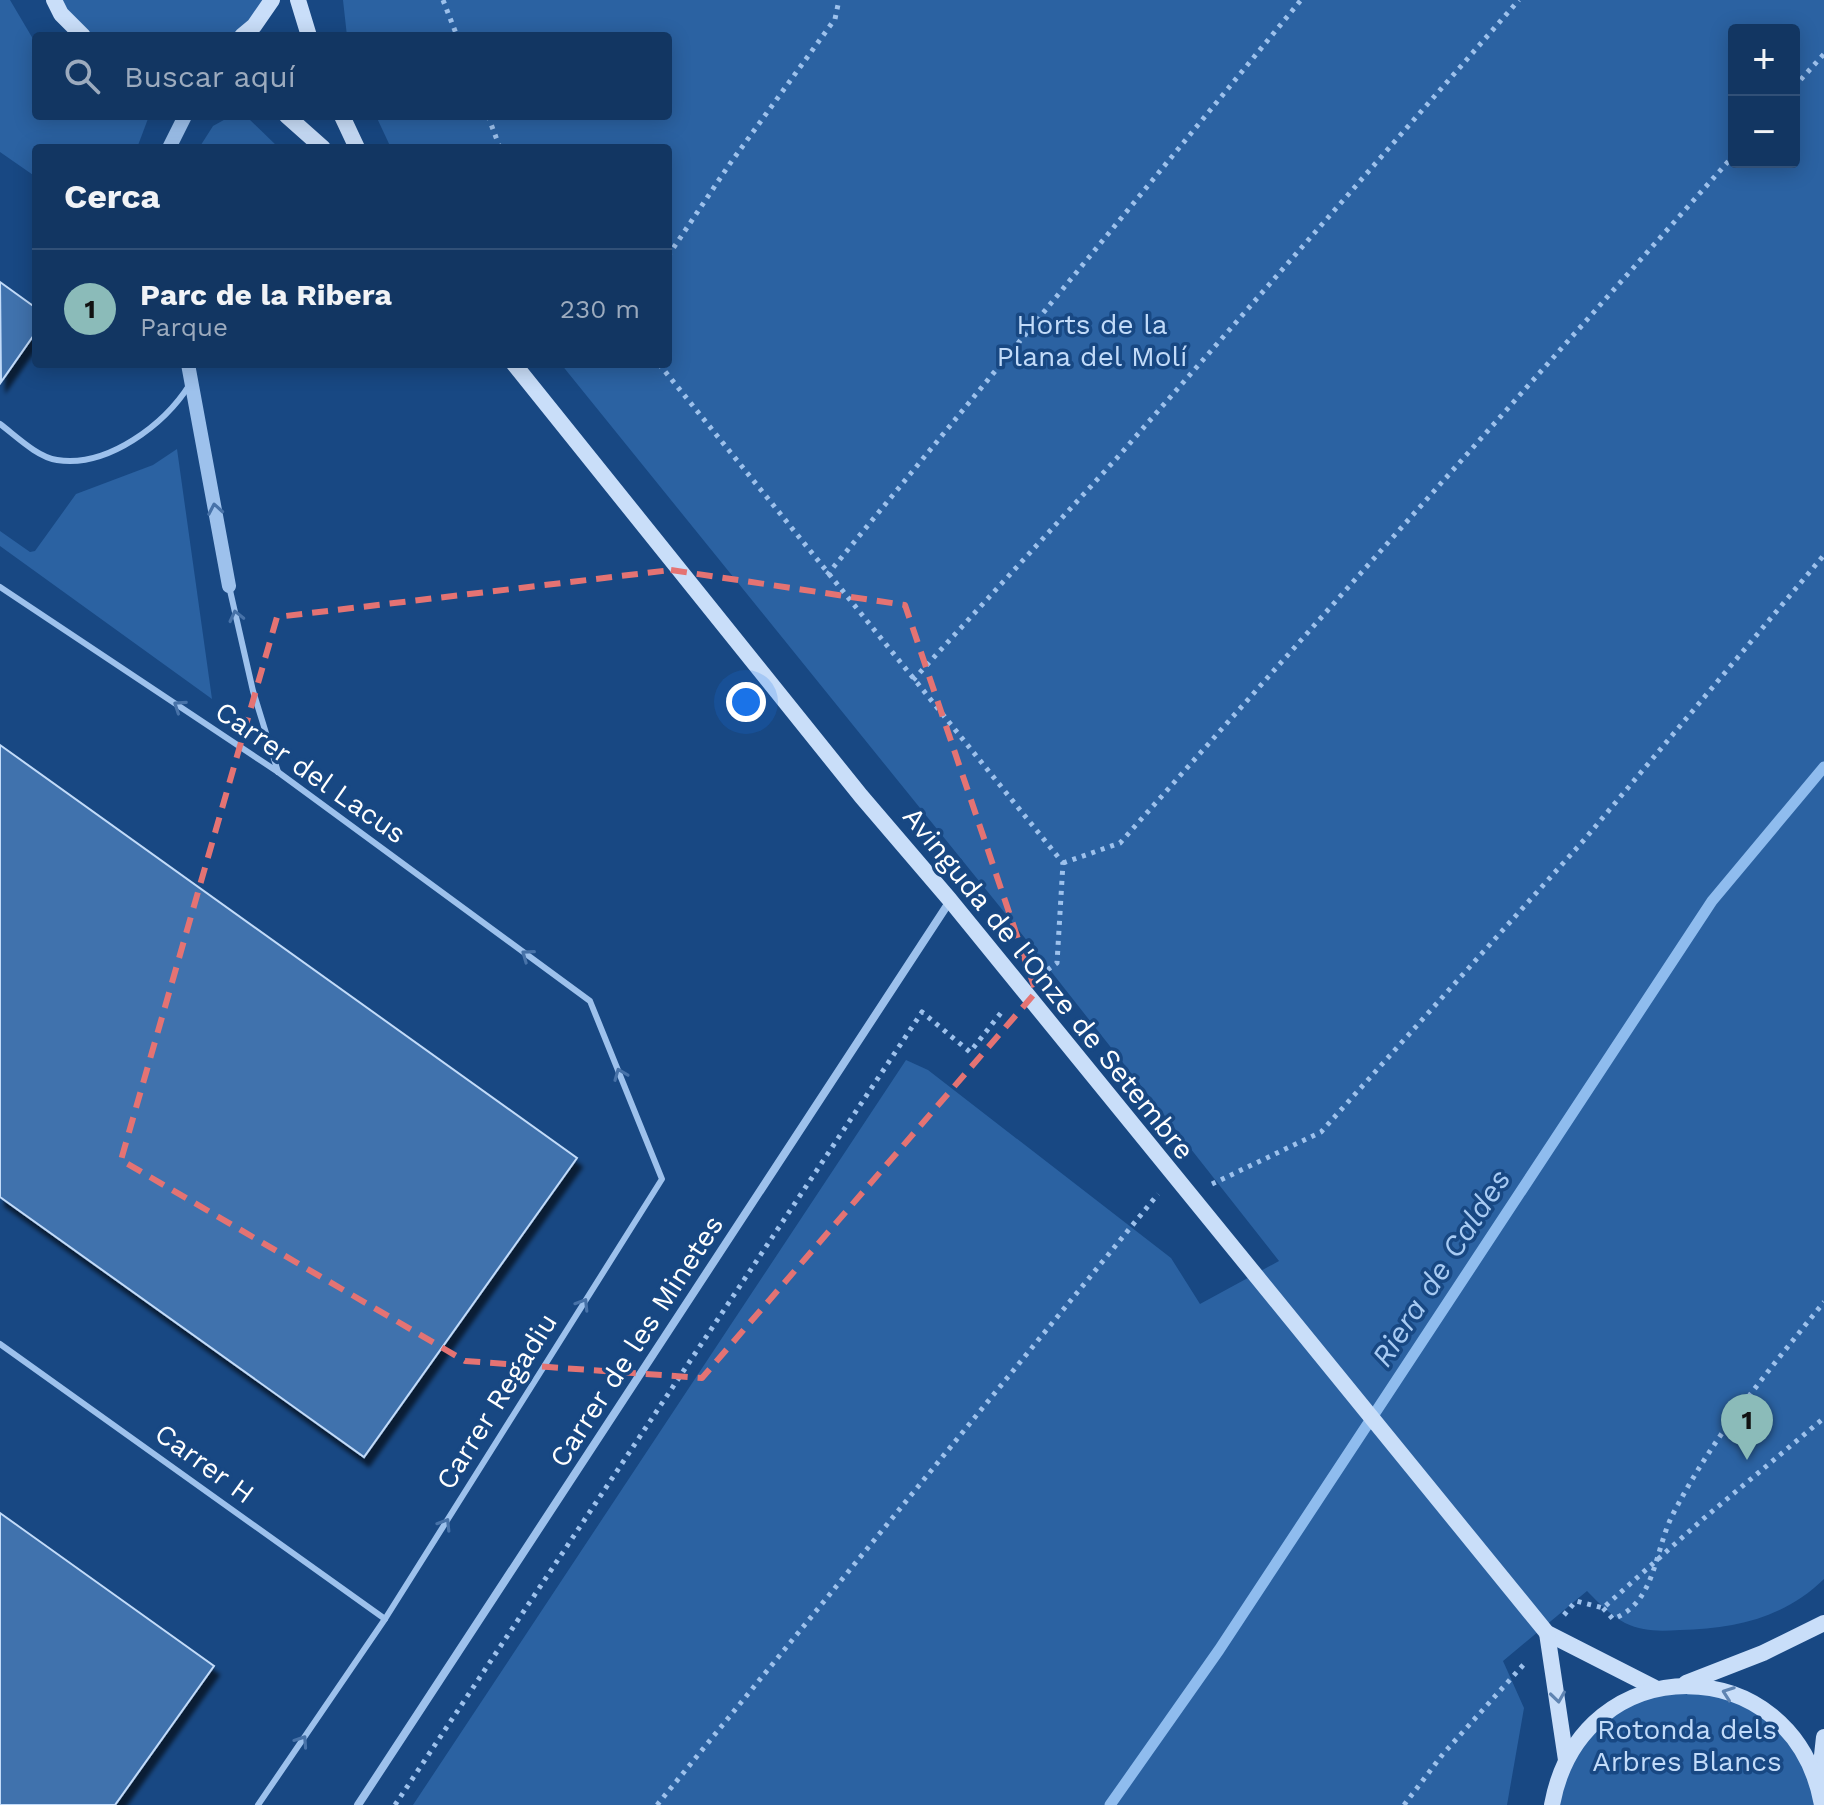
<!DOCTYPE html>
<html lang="es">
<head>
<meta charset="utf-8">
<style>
  :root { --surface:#123662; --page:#1f416b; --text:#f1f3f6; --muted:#9cabbe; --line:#315077; --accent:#8bbbb9 }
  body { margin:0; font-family:"Work Sans",sans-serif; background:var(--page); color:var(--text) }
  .controls { position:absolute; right:24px; top:24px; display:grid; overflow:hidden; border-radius:8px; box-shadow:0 4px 20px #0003 }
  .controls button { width:72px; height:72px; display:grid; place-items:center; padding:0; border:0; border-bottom:2px solid var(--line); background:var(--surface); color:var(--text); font:40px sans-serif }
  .you { position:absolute; left:746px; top:702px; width:28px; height:28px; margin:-20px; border:6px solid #fff; border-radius:50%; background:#1a73e8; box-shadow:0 0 0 12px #1a73e833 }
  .badge { display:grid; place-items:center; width:52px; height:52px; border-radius:50%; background:var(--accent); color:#111; font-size:26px; font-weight:700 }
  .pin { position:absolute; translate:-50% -66px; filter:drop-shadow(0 2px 4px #0008) }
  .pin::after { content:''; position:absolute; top:42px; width:28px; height:24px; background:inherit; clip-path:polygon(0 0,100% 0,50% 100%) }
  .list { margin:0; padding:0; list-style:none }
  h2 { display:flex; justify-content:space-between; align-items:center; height:104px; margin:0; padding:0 32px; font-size:34px }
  h2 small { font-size:26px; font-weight:400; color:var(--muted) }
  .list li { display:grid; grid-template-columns:52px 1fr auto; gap:24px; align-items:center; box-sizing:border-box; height:120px; padding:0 32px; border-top:2px solid var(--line) }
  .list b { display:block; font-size:30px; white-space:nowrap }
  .list p { margin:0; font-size:26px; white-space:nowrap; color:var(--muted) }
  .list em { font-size:26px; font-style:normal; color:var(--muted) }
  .icon { flex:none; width:44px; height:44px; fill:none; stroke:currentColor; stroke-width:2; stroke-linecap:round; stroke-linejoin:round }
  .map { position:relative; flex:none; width:1824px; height:1805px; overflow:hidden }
  .search { position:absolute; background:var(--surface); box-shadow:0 4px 20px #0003; left:32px; top:32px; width:640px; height:88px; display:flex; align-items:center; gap:20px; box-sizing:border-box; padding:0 28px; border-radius:8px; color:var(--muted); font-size:30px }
  .panel { position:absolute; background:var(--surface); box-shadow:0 4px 20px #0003; left:32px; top:144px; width:640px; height:224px; border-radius:8px }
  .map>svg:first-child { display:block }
  .green { fill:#2b62a2; fill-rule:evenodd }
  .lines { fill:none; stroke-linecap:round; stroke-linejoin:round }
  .stream { stroke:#8fbcee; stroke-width:11 }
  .building { fill:#4172ad; stroke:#c2dbf9; stroke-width:2; filter:url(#shadow) }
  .path { stroke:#9dc1ec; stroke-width:5; stroke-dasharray:4 6; stroke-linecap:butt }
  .service { stroke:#9dc1ec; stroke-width:6 }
  .minor { stroke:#9dc1ec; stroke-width:8 }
  .tertiary { stroke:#9dc1ec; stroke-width:14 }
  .secondary { stroke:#c9def9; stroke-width:16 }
  .oneway { stroke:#4772a8 }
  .oneway2 { stroke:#5f84b2 }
  .marked { fill:none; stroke:#e47373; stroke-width:6; stroke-dasharray:16 10; stroke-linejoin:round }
  .labels { text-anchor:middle; stroke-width:7; stroke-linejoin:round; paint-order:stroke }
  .park-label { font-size:28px; fill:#c2dbf9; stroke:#184883 }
  .street-label { font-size:28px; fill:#fff; stroke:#184883 }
  .water-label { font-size:30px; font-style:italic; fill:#a8cbf3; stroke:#184883 }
</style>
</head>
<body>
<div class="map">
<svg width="1824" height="1805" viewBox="0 0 1824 1805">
  <defs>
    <filter id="shadow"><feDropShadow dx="5" dy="9" stdDeviation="2" flood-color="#0009"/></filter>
  </defs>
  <rect width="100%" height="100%" fill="#184883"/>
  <!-- green -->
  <g class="green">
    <polygon points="0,0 10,0 36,44 36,116 149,116 137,148 36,148 36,177 0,152"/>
    <polygon points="54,0 272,0 242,36 83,36"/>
    <path d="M343,0h1481v1579c-40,39 -89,50 -144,51 -19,1 -37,2 -55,-7 -15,-8 -26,-20 -38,-32l-84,70 21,47 -17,97h-1094l493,-745 22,10 243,188 29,46 79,-43 -266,-338 -452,-559h107v-216h-277l-15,-32h292v-80h-321zM1734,30h60v132h-60z"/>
    <polygon points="231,116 247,117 279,148 199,148 213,126"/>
    <polygon points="177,449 212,699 0,546 0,531 30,552 35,551 76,494 153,465"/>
    <polygon points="1717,1688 1781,1722 1822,1805 1552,1805 1566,1760 1633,1696"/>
  </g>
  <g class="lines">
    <!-- stream -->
    <polyline class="stream" points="1110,1805 1219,1650 1712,901 1824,767"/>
  </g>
  <!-- building -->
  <g class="building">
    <polygon points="0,282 36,308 36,332 1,382"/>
    <polygon points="0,745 577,1158 364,1457 0,1197"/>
    <polygon points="0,1513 214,1666 115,1805 0,1805"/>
  </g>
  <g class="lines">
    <!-- path -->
    <g class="path">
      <polyline points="443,0 457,36"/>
      <polyline points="1794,87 1824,54"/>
      <polyline points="488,116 500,148"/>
      <polyline points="668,256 729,165 835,19 839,0"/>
      <polyline points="659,364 1063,863 1057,963 1043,973"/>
      <polyline points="827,575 1301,0"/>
      <polyline points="913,680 1116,459 1519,0"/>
      <polyline points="1063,863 1120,843 1734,155"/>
      <polyline points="1212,1184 1321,1132 1584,840 1824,555"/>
      <path d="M1603,1608l10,11c44,-17 41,-70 61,-107 40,-77 95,-142 150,-210"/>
      <polyline points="1564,1615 1576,1601 1603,1608 1703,1519 1824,1418"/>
      <polyline points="395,1805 922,1012 970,1052 1004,1009"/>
      <polyline points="657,1805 1158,1194"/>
      <polyline points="1404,1805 1443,1754 1525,1663"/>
    </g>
    <!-- service -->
    <g class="service">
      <path d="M0,424c16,12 37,33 57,36 51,8 108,-36 133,-76"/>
      <polyline points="229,586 253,691 278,772"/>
      <polyline points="0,587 278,772 590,1001 662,1179 385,1619 258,1805"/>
      <polyline points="0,1344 385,1619"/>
    </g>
    <!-- minor -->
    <polyline class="minor" points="358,1805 950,901"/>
    <!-- tertiary -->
    <g class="tertiary">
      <polyline points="169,148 185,116"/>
      <polyline points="188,364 229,586"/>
    </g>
    <!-- secondary -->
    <g class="secondary">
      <polyline points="54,0 61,14 83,36"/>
      <polyline points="298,0 309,36"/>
      <polyline points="242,36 254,26 272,0"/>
      <polyline points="287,116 323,148"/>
      <polyline points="342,116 357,148"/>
      <polyline points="514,364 861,796 950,900 1547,1633 1655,1688"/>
      <polyline points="1547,1633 1566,1760"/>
      <polyline points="1686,1683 1763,1653 1824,1623"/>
      <polyline points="1819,1783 1824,1737"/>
      <path d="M1552,1805c29,-159 242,-158 270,0"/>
    </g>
  </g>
  <!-- one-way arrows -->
  <defs><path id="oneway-chevron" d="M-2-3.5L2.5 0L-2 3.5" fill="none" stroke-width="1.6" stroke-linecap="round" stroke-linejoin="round" transform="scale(2)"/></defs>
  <g class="oneway">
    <use href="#oneway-chevron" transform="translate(215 509) rotate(-100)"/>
    <use href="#oneway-chevron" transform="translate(236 616) rotate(-103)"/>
    <use href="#oneway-chevron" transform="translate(179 706) rotate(-146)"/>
    <use href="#oneway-chevron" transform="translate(527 955) rotate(-144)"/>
    <use href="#oneway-chevron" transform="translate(620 1074) rotate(-112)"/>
    <use href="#oneway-chevron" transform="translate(583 1304) rotate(-58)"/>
    <use href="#oneway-chevron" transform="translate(445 1524) rotate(-58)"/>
    <use href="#oneway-chevron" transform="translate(302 1741) rotate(-56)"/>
  </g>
  <g class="oneway2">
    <use href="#oneway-chevron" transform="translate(1728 1693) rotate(-160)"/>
    <use href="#oneway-chevron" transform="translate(1558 1697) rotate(82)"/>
  </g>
  <!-- marked area -->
  <path class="marked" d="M671,570l234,35 131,387 -334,386 -237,-17 -344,-201 156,-543z"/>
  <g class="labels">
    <!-- park labels -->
    <g class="park-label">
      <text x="1092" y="334">Horts de la<tspan x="1092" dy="32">Plana del Molí</tspan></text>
      <text x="1687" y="1739">Rotonda dels<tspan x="1687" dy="32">Arbres Blancs</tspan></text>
    </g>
    <!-- street labels -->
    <g class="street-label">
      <text transform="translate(311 772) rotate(35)" y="10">Carrer del Lacus</text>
      <text transform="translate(1049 983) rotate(51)" y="10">Avinguda de l'Onze de Setembre</text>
      <text transform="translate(636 1341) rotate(-57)" y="10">Carrer de les Minetes</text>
      <text transform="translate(496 1401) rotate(-58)" y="10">Carrer Regadiu</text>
      <text transform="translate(205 1463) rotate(36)" y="10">Carrer H</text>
    </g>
    <!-- water labels -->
    <g class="water-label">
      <text transform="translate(1441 1268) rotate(-57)" y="10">Riera de Caldes</text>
    </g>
  </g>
</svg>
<div class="controls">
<button>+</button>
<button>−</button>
</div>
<div class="you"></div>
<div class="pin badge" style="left:1747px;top:1460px">1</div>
<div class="search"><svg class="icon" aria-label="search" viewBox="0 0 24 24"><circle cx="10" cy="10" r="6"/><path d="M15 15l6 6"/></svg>Buscar aquí</div>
<section class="panel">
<h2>Cerca<small></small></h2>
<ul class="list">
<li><span class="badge">1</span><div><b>Parc de la Ribera</b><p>Parque</p></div><em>230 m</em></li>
</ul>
</section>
</div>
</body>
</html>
